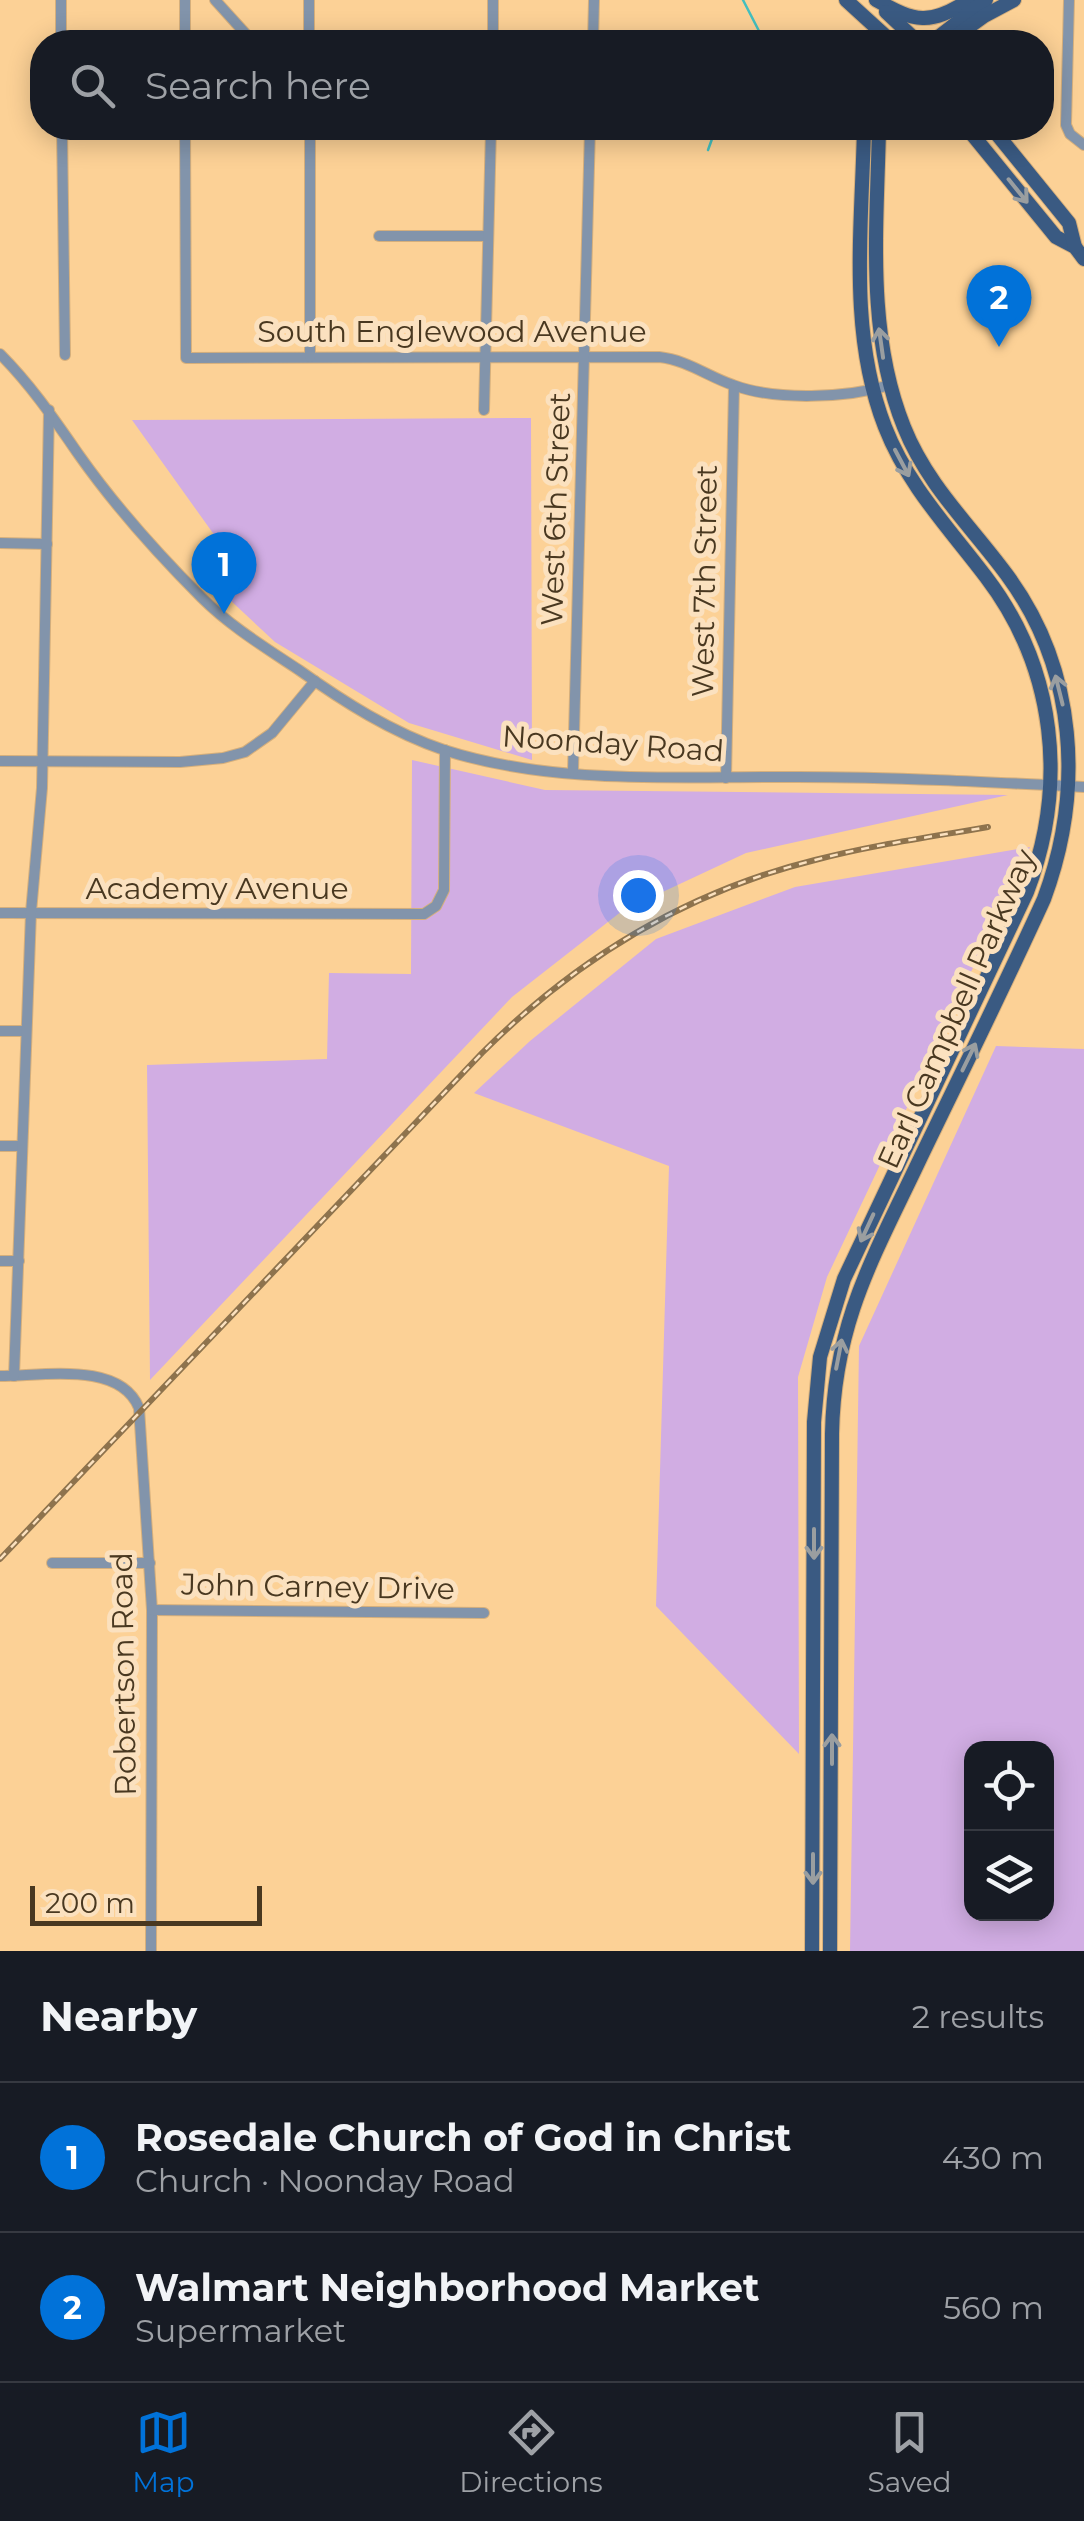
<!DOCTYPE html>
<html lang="en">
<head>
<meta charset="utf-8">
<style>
  :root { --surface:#171b24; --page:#242831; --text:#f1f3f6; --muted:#9ea1a6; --line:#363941; --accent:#0172d9 }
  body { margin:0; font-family:Montserrat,sans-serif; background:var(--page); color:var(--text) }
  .controls { position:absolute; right:30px; bottom:30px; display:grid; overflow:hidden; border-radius:20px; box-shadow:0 5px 25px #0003 }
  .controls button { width:90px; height:90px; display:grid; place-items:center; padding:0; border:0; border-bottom:2px solid var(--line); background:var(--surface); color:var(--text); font:50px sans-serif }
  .scale { position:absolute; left:30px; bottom:25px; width:232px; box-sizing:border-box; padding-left:10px; border:5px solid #493820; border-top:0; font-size:28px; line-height:35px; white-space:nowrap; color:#493820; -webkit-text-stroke:8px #fbe1bf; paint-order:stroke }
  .you { position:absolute; left:638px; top:895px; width:35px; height:35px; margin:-25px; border:8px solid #fff; border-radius:50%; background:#1a73e8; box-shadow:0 0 0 15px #1a73e833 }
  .badge { display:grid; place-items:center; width:65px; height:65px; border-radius:50%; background:var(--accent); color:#fff; font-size:32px; font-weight:700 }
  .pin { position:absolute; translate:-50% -82px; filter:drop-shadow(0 2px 5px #0008) }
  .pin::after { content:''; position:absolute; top:52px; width:35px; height:30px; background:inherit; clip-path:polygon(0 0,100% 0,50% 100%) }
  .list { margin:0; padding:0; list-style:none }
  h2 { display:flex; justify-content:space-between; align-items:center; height:130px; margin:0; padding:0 40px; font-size:42px }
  h2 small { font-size:32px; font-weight:400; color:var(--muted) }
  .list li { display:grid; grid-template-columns:65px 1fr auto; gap:30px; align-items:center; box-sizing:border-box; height:150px; padding:0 40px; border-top:2px solid var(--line) }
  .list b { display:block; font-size:38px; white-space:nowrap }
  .list p { margin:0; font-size:32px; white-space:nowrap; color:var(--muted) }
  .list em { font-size:32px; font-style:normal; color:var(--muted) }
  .icon { flex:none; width:55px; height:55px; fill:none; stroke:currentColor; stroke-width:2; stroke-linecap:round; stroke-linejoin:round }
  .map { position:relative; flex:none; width:1084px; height:1951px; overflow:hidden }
  .search { position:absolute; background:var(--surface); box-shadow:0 5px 25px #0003; left:30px; right:30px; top:30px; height:110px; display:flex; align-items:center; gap:25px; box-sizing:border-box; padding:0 35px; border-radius:40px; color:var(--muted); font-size:38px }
  .sheet { height:430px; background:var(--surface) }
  nav { display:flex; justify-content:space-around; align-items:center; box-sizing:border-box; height:140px; border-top:2px solid var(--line); background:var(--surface); font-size:28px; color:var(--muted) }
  nav a { display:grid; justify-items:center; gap:5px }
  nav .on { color:var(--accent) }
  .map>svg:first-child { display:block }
  .green { fill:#d1ade3; fill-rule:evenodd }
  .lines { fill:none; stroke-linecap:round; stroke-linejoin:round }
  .stream { stroke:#43bfbf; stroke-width:2.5 }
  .minor-casing { stroke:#d5af7c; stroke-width:12 }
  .major-casing { stroke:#d5af7c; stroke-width:16 }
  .minor { stroke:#8294ab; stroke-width:10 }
  .major { stroke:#3a5a82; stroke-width:14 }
  .rail-casing { stroke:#8e734d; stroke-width:6 }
  .rail { stroke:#fbe1bf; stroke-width:2.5; stroke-dasharray:8; stroke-linecap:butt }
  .oneway { stroke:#9a9ea0 }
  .labels { text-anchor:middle; stroke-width:10; stroke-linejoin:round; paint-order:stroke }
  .street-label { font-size:30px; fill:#493820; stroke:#fbe1bf }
</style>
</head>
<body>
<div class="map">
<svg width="1084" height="1951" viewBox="0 0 1084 1951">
  <rect width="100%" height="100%" fill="#fcd196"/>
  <!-- green -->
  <g class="green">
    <polygon points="531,418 532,760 409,723 275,642 199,571 225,550 132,420"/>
    <polygon points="412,760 545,790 1008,795 746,853 622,911 512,997 150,1380 147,1065 327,1059 329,973 411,974"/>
    <polygon points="1030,847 827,1277 798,1377 799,1754 656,1606 669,1166 474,1093 530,1041 656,939 795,887"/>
    <path d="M996,1046l88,3v902h-234l9,-605zM1046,1748v166h-74v-166z"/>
  </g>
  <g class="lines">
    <!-- stream -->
    <g class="stream">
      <polyline points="743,0 759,31 790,42"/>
      <polyline points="764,42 782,39"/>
      <polyline points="852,42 863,33"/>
      <polyline points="708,150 716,128"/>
    </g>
    <!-- minor casing -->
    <g class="minor-casing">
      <g id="minor">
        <polyline points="61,0 61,42"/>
        <polyline points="185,0 185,42"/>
        <polyline points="215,0 253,42"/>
        <polyline points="309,0 309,42"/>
        <polyline points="1069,0 1066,125 1070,134 1084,145"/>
        <polyline points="493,42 493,0"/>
        <polyline points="593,42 594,0"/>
        <polyline points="62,128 65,355"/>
        <path d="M185,128l1,230 473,-1c28,3 48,19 74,28 43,16 114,13 157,0"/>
        <polyline points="310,128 310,357"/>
        <polyline points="639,128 652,129"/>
        <polyline points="379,236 487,236"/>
        <path d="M0,354c31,31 54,65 79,101 36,51 79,99 123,143 28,28 64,50 97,72 45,32 92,62 145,80 112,36 237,26 353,27 95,0 192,5 287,10"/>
        <polyline points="484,410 491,128"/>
        <polyline points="0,543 47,544"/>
        <polyline points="0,761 180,762 223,758 245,752 272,733 315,681"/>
        <polyline points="573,772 590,128"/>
        <polyline points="726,778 734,386"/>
        <polyline points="0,913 424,914 436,906 444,890 445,750"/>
        <polyline points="0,1031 25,1031"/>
        <polyline points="0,1146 21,1146"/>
        <polyline points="0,1261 19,1261"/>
        <path d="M0,1376c43,0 120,-15 139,32l13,202 -1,341"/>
        <polyline points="14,1376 31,912 42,788 49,410"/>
        <polyline points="52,1563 150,1563"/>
        <polyline points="152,1610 484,1613"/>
      </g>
    </g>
    <!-- major casing -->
    <g class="major-casing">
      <g id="major">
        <polyline points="846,0 892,42"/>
        <path d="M876,0c39,22 54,26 93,0"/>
        <polyline points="886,12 918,42"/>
        <polyline points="932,42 986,0"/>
        <polyline points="948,42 984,16 1014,0"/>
        <polyline points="967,128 1056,237 1075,247 1084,259"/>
        <polyline points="992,128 1069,223 1075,247"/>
        <path d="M812,1951l2,-529 6,-65 24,-78 183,-387c41,-107 29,-223 -41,-315 -37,-49 -78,-91 -101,-150 -37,-95 -23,-200 -21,-299"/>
        <path d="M830,1951l2,-517c2,-111 41,-176 87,-273 42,-87 85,-174 125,-262 40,-108 33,-229 -37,-324 -36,-49 -80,-90 -103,-148 -38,-94 -27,-200 -25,-299"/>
      </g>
    </g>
    <!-- minor -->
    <use href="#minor" class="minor"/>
    <!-- major -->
    <use href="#major" class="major"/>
    <!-- rail casing -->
    <g class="rail-casing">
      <path id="rail" d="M0,1559l482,-506c94,-94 204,-161 333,-193 57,-15 115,-23 173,-33"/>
    </g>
    <!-- rail -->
    <use href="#rail" class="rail"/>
  </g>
  <!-- one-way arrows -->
  <defs><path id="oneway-shaft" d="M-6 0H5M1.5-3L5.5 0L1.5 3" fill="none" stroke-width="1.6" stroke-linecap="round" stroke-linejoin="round" transform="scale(2.5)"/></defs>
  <g class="oneway">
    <use href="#oneway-shaft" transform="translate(1018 191) rotate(51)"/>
    <use href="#oneway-shaft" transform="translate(881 343) rotate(-98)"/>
    <use href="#oneway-shaft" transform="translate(902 463) rotate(62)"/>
    <use href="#oneway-shaft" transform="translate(1059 690) rotate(-104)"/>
    <use href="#oneway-shaft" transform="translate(969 1057) rotate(-64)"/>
    <use href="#oneway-shaft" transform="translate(867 1228) rotate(115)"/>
    <use href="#oneway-shaft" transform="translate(839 1354) rotate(-79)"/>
    <use href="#oneway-shaft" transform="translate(814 1544) rotate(90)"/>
    <use href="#oneway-shaft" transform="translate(832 1749) rotate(-90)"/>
    <use href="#oneway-shaft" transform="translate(813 1869) rotate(90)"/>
  </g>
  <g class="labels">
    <!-- street labels -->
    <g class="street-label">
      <text x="452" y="342">South Englewood Avenue</text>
      <text transform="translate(556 509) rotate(-88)" y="10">West 6th Street</text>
      <text transform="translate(705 581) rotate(-89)" y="10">West 7th Street</text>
      <text transform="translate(613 744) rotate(4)" y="10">Noonday Road</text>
      <text x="217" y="899">Academy Avenue</text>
      <text transform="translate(957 1009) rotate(-66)" y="10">Earl Campbell Parkway</text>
      <text transform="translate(318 1587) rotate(1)" y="10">John Carney Drive</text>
      <text transform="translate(124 1674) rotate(-91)" y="10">Robertson Road</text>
    </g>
  </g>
</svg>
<div class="controls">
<button><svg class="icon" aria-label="locate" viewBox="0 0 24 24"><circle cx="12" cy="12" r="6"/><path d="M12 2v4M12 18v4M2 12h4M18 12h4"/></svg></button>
<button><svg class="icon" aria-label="layers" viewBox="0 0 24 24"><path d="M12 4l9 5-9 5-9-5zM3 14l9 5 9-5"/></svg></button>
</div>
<div class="scale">200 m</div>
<div class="you"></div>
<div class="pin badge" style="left:224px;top:614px">1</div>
<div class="pin badge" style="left:999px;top:347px">2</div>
<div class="search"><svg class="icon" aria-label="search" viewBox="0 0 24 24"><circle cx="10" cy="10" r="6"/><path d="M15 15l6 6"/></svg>Search here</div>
</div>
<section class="sheet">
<h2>Nearby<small>2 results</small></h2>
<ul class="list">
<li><span class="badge">1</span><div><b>Rosedale Church of God in Christ</b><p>Church · Noonday Road</p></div><em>430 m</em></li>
<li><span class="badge">2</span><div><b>Walmart Neighborhood Market</b><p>Supermarket</p></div><em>560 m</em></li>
</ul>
</section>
<nav>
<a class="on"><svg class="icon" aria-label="map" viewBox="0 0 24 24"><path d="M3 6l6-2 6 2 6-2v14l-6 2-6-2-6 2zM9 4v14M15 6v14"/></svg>Map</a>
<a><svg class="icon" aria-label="directions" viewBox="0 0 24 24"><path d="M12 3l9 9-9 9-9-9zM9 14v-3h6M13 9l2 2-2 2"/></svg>Directions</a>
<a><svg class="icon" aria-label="saved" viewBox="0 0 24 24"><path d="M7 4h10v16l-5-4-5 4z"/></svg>Saved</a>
</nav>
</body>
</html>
